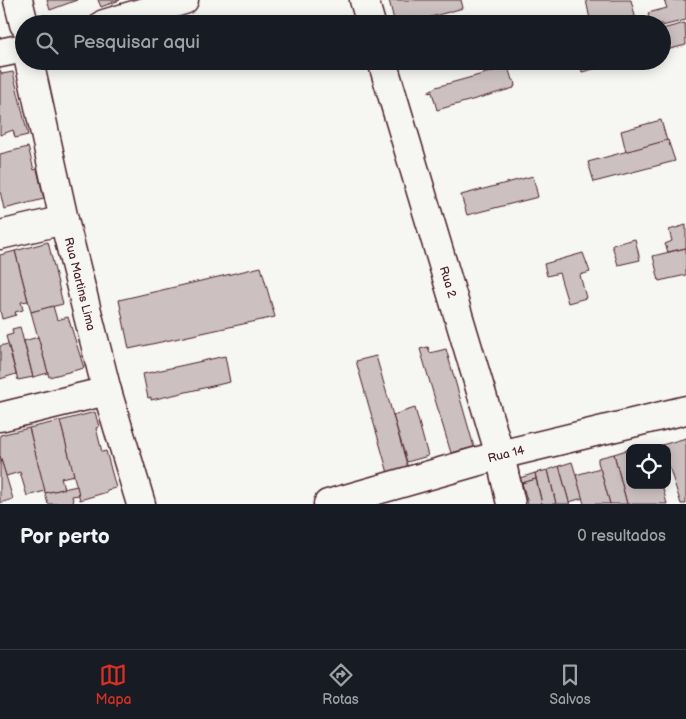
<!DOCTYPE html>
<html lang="pt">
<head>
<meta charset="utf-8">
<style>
  :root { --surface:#171b24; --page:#242831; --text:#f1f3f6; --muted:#9ea1a6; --line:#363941; --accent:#d93025 }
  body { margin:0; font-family:"Balsamiq Sans",sans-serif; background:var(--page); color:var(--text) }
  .controls { position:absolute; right:15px; bottom:15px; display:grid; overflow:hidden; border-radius:10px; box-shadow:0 2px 12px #0003 }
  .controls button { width:45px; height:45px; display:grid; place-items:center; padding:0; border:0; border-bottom:1px solid var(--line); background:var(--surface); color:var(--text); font:25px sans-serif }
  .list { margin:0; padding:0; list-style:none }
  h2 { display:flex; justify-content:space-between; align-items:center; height:65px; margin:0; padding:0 20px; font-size:21px }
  h2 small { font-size:16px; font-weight:400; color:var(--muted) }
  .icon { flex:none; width:28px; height:28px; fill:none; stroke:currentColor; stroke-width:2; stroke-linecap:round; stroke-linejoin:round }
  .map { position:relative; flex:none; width:686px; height:504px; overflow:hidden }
  .search { position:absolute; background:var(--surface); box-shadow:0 2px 12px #0003; left:15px; right:15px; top:15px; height:55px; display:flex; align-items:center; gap:12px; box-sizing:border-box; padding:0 18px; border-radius:28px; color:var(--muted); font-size:19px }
  .sheet { height:145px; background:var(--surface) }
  nav { display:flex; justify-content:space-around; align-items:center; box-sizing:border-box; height:70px; border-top:1px solid var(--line); background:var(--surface); font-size:14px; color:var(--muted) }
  nav a { display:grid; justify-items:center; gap:2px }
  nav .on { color:var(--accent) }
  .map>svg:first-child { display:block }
  .building { fill:#ccc1c0; stroke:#4a1f2b }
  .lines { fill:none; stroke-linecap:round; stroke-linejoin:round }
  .minor-casing { stroke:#4a1f2b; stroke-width:31 }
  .minor { stroke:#f6f6f2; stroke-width:28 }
  .labels { text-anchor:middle; stroke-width:4.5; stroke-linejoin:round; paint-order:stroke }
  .street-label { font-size:12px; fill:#4a1f2b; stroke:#f6f6f2 }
</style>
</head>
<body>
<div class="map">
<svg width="686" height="504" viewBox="0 0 686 504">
  <rect width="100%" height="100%" fill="#f6f6f2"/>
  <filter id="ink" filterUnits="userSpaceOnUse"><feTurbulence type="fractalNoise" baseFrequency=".02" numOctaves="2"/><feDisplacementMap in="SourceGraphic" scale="10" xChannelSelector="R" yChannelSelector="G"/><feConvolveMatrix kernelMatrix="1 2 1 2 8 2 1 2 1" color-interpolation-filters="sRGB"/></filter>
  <g filter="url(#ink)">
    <!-- building -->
    <g class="building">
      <polygon points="47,0 77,0 50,10"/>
      <polygon points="98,0 120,0 101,7"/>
      <polygon points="389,0 461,0 463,8 413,22 411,17 403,19 404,24 395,24"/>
      <polygon points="586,0 631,0 637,24 591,24"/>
      <polygon points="664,0 686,0 686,20 662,26 662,24 650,24 648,13 667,8"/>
      <polygon points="685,23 686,45 662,51 662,29"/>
      <polygon points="580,61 624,61 582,72"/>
      <polygon points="508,67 512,80 514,80 515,86 514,86 514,88 437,110 432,92 429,93 429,91 436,87"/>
      <polygon points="0,70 2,74 13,72 28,135 15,138 13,130 0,135"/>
      <polygon points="661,120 667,141 626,152 621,131"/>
      <polygon points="668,140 675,161 594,182 588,162"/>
      <polygon points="28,147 34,170 37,169 44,199 4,209 0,191 0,154"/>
      <polygon points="533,176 538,197 467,215 461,195"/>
      <polygon points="686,225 686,248 668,252 665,244 672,241 669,230"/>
      <polygon points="635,239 640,260 618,265 612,245"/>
      <polygon points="48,242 63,304 31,312 15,251"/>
      <polygon points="686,248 686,275 659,281 653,256"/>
      <polygon points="15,251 28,301 21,302 23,310 15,312 16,315 2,319 0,310 0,255"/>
      <polygon points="583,253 590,272 580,275 586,298 568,303 559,273 547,276 544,264"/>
      <polygon points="261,267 275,317 129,349 119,300"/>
      <polygon points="53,306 57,320 68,317 84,368 49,377 31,312"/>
      <polygon points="20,327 33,377 18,380 6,336 13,334 12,329"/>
      <polygon points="38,337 48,373 33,377 24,341"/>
      <polygon points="8,344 16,374 0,379 0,346"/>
      <polygon points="428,347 430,353 446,349 474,447 451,453 420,349"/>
      <polygon points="225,356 230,382 151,400 151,397 148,398 143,374"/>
      <polygon points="376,356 408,468 388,473 356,361"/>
      <polygon points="415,408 428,456 407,462 393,415"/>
      <polygon points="95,412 99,427 96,428 102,452 106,451 116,488 107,490 107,492 80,500 60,421"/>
      <polygon points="60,421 74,475 61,478 64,489 45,493 29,428"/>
      <polygon points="29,428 45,491 27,496 20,472 6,476 0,456 0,435"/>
      <polygon points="686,438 686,504 681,504 667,460 667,448 663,448 662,445"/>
      <polygon points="630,449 630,485 662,485 667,504 627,504 614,454"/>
      <polygon points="614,454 627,504 610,504 598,462 598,458"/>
      <polygon points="0,456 13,499 0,503"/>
      <polygon points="572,462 583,498 569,502 559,466"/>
      <polygon points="559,466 569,502 570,504 556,504 548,470"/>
      <polygon points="600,468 610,504 584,504 576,475"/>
      <polygon points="548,470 556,504 542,504 535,473"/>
      <polygon points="535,473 536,479 522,483 520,478"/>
      <polygon points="536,479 542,504 528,504 522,483"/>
      <polygon points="77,486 79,495 72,496 74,504 48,504 45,493"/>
    </g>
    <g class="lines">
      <!-- minor casing -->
      <g class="minor-casing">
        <g id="minor">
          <polyline points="18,0 24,24"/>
          <polyline points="364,0 371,24"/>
          <polyline points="104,24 184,0"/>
          <polyline points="0,53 24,48"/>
          <polyline points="29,61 64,220 107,391 141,504"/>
          <polyline points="382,61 500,455 511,504"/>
          <polyline points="0,235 64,220"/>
          <polyline points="0,417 107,391"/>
          <polyline points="328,504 500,455 686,410"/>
        </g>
      </g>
      <!-- minor -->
      <use href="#minor" class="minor"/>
    </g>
  </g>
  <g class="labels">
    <!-- street labels -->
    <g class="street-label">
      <text transform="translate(448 282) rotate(73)" y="4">Rua 2</text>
      <text transform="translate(80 284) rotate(76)" y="4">Rua Martins Lima</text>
      <text transform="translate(506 454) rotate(-14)" y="4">Rua 14</text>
    </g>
  </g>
</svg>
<div class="controls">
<button><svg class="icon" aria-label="locate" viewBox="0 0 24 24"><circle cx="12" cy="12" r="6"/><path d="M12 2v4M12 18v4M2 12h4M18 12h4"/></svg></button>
</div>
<div class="search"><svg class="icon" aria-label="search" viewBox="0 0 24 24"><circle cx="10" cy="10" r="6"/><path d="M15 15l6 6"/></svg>Pesquisar aqui</div>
</div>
<section class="sheet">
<h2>Por perto<small>0 resultados</small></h2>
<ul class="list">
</ul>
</section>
<nav>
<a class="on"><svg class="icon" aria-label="map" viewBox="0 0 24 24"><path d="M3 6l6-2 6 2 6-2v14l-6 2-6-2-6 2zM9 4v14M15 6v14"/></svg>Mapa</a>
<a><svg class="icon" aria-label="directions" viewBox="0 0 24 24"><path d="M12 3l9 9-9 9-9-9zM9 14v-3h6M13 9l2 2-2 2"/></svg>Rotas</a>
<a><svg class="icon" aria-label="saved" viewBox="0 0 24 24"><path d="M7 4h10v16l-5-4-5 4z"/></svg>Salvos</a>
</nav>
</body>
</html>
